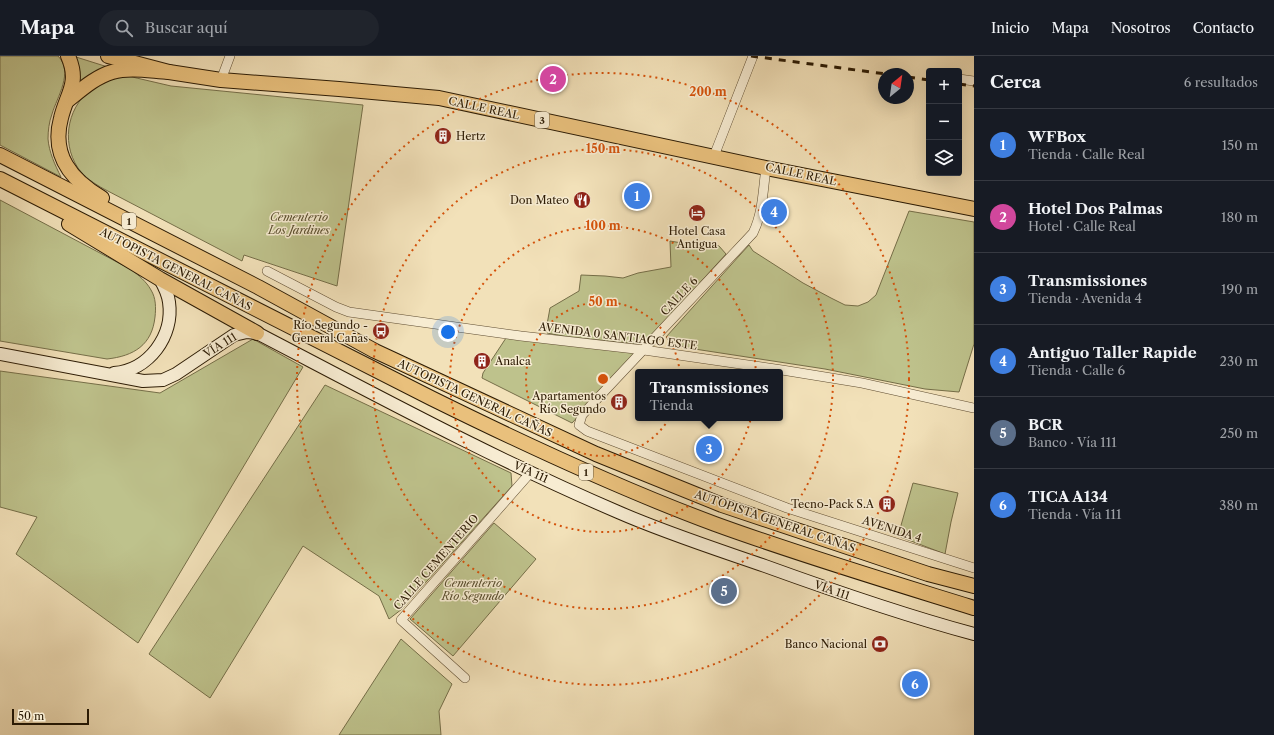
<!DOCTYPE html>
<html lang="es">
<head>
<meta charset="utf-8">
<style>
  :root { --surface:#171b24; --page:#20242c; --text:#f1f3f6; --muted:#9ea1a6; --line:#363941; --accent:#db2777 }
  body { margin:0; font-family:"Libre Caslon Text",serif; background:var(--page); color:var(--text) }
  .controls { position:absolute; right:12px; top:12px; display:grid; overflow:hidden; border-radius:4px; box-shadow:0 4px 16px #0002 }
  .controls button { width:36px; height:36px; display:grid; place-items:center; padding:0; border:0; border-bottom:1px solid var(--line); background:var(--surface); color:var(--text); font:20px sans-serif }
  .compass { position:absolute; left:878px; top:12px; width:36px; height:36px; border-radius:50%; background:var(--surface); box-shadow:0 4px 16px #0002; rotate:29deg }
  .scale { position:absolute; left:12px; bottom:10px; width:77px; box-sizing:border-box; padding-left:4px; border:2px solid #2c1b04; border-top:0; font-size:11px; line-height:14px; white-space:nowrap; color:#2c1b04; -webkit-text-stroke:3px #f7ecd2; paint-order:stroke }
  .you { position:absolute; left:448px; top:276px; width:14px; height:14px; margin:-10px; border:3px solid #fff; border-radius:50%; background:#1a73e8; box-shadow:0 0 0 6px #1a73e833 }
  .badge { display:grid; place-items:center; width:26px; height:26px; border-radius:50%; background:var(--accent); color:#fff; font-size:13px; font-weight:700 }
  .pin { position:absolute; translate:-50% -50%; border:2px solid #fff; box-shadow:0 1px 4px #0006 }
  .popup { position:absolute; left:635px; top:313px; width:148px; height:52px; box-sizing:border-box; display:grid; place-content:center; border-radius:4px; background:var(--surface); filter:drop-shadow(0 1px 3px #0005); font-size:13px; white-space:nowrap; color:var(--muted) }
  .popup b { font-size:15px; color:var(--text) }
  .popup::after { content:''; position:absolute; left:50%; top:100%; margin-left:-8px; border:8px solid transparent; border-top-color:var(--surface) }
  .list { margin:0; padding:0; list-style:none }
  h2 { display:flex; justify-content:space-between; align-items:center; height:52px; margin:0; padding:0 16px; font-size:17px }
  h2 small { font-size:13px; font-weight:400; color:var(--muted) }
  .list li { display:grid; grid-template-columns:26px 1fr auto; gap:12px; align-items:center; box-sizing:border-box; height:72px; padding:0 16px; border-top:1px solid var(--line) }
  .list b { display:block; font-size:15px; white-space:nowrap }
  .list p { margin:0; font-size:13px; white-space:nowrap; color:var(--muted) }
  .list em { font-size:13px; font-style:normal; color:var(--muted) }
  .icon { flex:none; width:22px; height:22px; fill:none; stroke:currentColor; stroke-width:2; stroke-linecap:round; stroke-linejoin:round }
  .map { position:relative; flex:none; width:974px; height:679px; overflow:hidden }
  header { display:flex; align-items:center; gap:24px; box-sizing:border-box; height:56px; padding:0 20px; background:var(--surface); border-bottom:1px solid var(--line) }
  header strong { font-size:19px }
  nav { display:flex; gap:22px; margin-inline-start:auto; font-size:14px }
  .search { width:280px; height:36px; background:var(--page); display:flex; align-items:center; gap:10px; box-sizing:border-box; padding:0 14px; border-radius:22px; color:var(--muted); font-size:15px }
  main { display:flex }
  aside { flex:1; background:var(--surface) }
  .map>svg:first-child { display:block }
  .green { fill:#bec28c; stroke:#756e48 }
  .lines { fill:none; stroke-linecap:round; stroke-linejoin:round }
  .minor-casing { stroke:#5e4c31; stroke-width:10 }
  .secondary-casing { stroke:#2c1b04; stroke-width:14 }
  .primary-casing { stroke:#2c1b04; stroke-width:16 }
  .trunk-casing { stroke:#2c1b04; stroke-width:16 }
  .minor { stroke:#f7ecd2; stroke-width:9 }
  .secondary { stroke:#f7ecd2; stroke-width:12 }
  .primary { stroke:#e9c07c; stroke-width:14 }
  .trunk { stroke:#e9c07c; stroke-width:14 }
  .rail { stroke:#2c1b04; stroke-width:3; stroke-dasharray:7 7; stroke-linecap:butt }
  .ring { fill:none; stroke:#d5530b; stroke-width:2; stroke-dasharray:2 4 }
  .labels { text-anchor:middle; stroke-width:3; stroke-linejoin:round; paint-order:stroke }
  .shield { fill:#f7ecd2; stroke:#695a42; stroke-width:1 }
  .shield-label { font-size:10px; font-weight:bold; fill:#2c1b04 }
  .street-label { font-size:11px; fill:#2c1b04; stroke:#f7ecd2 }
  .poi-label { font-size:11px; fill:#2c1b04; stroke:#f7ecd2; text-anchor:end }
  .park-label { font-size:11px; font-style:italic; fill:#584d2d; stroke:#f7ecd2 }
  .centre { fill:#d5530b; stroke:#f7ecd2; stroke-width:2 }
  .ring-label { font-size:12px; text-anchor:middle; font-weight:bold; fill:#d5530b; stroke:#f7ecd2; stroke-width:3; stroke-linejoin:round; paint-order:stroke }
</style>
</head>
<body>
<header>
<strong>Mapa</strong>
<div class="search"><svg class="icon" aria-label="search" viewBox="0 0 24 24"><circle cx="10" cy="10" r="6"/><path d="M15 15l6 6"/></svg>Buscar aquí</div>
<nav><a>Inicio</a><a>Mapa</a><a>Nosotros</a><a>Contacto</a></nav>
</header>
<main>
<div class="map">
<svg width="974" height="679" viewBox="0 0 974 679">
  <rect width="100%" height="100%" fill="#f2e1b9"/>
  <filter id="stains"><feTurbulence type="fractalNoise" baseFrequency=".005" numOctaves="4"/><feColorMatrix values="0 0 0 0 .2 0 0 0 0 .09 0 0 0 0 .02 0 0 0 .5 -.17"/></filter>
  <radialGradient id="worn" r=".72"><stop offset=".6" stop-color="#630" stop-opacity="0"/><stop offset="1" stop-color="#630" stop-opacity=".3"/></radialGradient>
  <!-- green -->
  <g class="green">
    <path d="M0,0h58c16,16 -1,41 -6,58 -3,8 -4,17 -4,25 1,13 7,26 13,38l-61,-32z"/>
    <polygon points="76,1 111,12 79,27 79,13"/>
    <path d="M128,20l43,10 192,19 -26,181 -93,-31 -2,6 -138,-72c-9,-5 -20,-12 -26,-21 -18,-27 -10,-65 18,-82 10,-6 21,-8 32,-10z"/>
    <path d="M0,144l132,70c7,6 14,11 19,20 5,8 5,18 4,27 -3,28 -21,39 -48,42l-107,-18z"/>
    <polygon points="909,155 974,166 974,288 959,336 925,333 825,313 688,292 671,287 666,281 749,189 753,195 803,227 831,242 845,249 858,250 868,246 876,239"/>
    <polygon points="670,185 699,190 705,188 719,190 726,198 646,286 640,288 568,281 547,277 546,274 550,252 579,235 581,219 605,220 623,222 638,217 671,211"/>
    <polygon points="506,282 634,295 636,299 572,367 482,322 483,317"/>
    <polygon points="253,283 303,311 138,587 16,498 37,461 0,451 0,315 160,337"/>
    <polygon points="325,329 511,417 512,430 402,553 389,563 379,540 303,490 210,642 149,598"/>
    <polygon points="913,427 958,437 951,466 945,498 898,480"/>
    <polygon points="494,467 536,503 453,600 410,563"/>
    <polygon points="401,583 452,628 439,655 441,679 339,679"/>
  </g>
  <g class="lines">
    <!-- minor casing -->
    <g class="minor-casing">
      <g id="minor">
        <polyline points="959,23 974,25"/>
        <polyline points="221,24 230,0"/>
        <polyline points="714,100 753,0"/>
        <path d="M766,112c-3,21 -3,45 -13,65l-171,182 -3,10 8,6 200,77 187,60"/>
        <polyline points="267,215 336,251 349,256 521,280 644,294 782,314 862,327 974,352"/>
        <polyline points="465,622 401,564 531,416"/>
      </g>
    </g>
    <!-- secondary casing -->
    <g class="secondary-casing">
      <g id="secondary">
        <path d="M0,298l143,27 20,-1 13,-6 58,-39 13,-3 10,1c119,62 237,126 361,179 48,21 98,37 147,54 69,25 138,49 209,68"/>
        <path d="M114,317c35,-3 60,-37 55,-71 -1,-8 -5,-16 -9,-23"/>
      </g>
    </g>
    <!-- primary casing -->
    <g class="primary-casing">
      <polyline id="primary" points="108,0 169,16 221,24 339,33 439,42 766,112 974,153"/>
    </g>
    <!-- trunk casing -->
    <g class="trunk-casing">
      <g id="trunk">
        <path d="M68,0c12,27 -1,37 -7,62 -10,37 10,62 41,80"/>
        <path d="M67,45c14,-11 28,-24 45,-29 18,-5 38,-1 57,0"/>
        <polyline points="0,99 258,231 375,295 596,398 722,449 928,518 974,530"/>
        <path d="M0,123l431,219c93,46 187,90 284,126 85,31 172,57 259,84"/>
        <polyline points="69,168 160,223 257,277"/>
      </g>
    </g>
    <!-- minor -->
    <use href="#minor" class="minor"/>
    <!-- secondary -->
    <use href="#secondary" class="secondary"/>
    <!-- primary -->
    <use href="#primary" class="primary"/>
    <!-- trunk -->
    <use href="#trunk" class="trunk"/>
    <!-- rail -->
    <g class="rail">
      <polyline points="751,0 886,18"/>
      <polyline points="908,21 929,24"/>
      <polyline points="959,28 974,30"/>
    </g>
  </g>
  <!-- distance rings -->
  <g class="ring">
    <circle cx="603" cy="323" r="77"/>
    <circle cx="603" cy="323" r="153"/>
    <circle cx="603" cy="323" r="230"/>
    <circle cx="603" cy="323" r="306"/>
  </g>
  <!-- icons -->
  <defs>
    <g id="building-disc" transform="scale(0.9)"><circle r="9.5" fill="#8f2418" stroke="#f7ecd2"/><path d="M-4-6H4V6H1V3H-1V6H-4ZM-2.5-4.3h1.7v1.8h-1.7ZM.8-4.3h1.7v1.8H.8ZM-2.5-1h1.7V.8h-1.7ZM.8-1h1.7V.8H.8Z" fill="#fff"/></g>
    <g id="restaurant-disc" transform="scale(0.9)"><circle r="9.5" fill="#8f2418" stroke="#f7ecd2"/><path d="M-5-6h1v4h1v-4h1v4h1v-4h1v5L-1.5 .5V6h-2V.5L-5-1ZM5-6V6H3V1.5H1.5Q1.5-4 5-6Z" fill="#fff"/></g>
    <g id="hotel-disc" transform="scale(0.9)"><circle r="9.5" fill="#8f2418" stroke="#f7ecd2"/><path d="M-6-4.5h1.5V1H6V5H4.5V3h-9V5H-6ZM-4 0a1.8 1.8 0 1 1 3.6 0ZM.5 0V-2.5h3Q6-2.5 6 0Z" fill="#fff"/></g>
    <g id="bus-disc" transform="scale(0.9)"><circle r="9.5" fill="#8f2418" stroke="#f7ecd2"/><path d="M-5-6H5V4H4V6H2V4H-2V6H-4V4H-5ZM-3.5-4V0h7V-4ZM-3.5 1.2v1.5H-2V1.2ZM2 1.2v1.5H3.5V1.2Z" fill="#fff"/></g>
    <g id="bank-disc" transform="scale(0.9)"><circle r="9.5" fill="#8f2418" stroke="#f7ecd2"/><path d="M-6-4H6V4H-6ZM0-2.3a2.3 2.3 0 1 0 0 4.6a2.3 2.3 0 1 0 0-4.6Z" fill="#fff"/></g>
  </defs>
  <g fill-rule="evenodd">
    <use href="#building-disc" x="443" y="80"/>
    <use href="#restaurant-disc" x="582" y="144"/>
    <use href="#hotel-disc" x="697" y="157"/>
    <use href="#bus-disc" x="381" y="275"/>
    <use href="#building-disc" x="482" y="305"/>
    <use href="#building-disc" x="619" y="346"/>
    <use href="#building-disc" x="887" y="448"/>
    <use href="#bank-disc" x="880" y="588"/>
  </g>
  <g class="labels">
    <!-- shield labels -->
    <g class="shield">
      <rect x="535" y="56" width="14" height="16" rx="3"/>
      <rect x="122" y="157" width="14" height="16" rx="3"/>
      <rect x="579" y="408" width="14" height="16" rx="3"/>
    </g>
    <g class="shield-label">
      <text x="542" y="68">3</text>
      <text x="129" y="169">1</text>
      <text x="586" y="420">1</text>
    </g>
    <!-- street labels -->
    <g class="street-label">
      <text transform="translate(484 52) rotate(12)" y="4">CALLE REAL</text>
      <text transform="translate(801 118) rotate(12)" y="4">CALLE REAL</text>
      <text transform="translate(176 213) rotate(27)" y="4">AUTOPISTA GENERAL CAÑAS</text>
      <text transform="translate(679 240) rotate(-47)" y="4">CALLE 6</text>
      <text transform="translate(618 280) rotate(7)" y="4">AVENIDA 0 SANTIAGO ESTE</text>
      <text transform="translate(220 289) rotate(-32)" y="4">VÍA 111</text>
      <text transform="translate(475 342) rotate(25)" y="4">AUTOPISTA GENERAL CAÑAS</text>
      <text transform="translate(531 416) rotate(24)" y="4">VÍA 111</text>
      <text transform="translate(775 465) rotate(19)" y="4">AUTOPISTA GENERAL CAÑAS</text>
      <text transform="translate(892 473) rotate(18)" y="4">AVENIDA 4</text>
      <text transform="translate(436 506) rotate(-49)" y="4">CALLE CEMENTERIO</text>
      <text transform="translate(832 534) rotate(19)" y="4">VÍA 111</text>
    </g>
    <!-- poi labels -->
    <g class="poi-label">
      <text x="456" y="84" text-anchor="start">Hertz</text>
      <text x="569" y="148">Don Mateo</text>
      <text x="697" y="179" text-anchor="middle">Hotel Casa<tspan x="697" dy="13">Antigua</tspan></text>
      <text x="368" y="273">Río Segundo -<tspan x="368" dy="13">General Cañas</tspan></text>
      <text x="495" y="309" text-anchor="start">Analca</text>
      <text x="606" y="344">Apartamentos<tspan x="606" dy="13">Río Segundo</tspan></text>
      <text x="874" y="452">Tecno-Pack S.A</text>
      <text x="867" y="592">Banco Nacional</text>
    </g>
    <!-- park labels -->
    <g class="park-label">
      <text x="299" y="165">Cementerio<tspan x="299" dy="13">Los Jardines</tspan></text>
      <text x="473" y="531">Cementerio<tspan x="473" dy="13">Río Segundo</tspan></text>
    </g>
  </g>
  <circle cx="603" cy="323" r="6" class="centre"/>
  <g class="ring-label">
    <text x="708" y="40">200 m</text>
    <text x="603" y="97">150 m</text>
    <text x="603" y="174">100 m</text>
    <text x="603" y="250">50 m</text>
  </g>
  <rect width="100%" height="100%" filter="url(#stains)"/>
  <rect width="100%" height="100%" fill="url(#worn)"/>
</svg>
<div class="controls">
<button>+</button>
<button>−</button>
<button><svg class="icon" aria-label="layers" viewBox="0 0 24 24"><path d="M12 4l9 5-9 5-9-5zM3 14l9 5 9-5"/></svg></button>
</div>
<svg class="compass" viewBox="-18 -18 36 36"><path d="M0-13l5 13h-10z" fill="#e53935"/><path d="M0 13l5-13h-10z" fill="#9ea1a6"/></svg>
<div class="scale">50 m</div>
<div class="you"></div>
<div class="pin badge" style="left:637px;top:140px;background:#3f7fe0">1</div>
<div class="pin badge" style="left:553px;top:23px;background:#d1479c">2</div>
<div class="pin badge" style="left:709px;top:393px;background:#3f7fe0">3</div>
<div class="popup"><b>Transmissiones</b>Tienda</div>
<div class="pin badge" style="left:774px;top:156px;background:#3f7fe0">4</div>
<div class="pin badge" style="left:724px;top:535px;background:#5c6f8a">5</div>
<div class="pin badge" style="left:915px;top:628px;background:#3f7fe0">6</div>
</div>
<aside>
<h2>Cerca<small>6 resultados</small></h2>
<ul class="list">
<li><span class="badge" style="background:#3f7fe0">1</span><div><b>WFBox</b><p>Tienda · Calle Real</p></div><em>150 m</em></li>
<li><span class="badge" style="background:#d1479c">2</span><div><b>Hotel Dos Palmas</b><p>Hotel · Calle Real</p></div><em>180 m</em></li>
<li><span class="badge" style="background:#3f7fe0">3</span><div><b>Transmissiones</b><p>Tienda · Avenida 4</p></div><em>190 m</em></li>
<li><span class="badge" style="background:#3f7fe0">4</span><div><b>Antiguo Taller Rapide</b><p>Tienda · Calle 6</p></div><em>230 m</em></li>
<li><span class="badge" style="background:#5c6f8a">5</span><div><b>BCR</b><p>Banco · Vía 111</p></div><em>250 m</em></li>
<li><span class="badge" style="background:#3f7fe0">6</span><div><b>TICA A134</b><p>Tienda · Vía 111</p></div><em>380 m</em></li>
</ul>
</aside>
</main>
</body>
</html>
